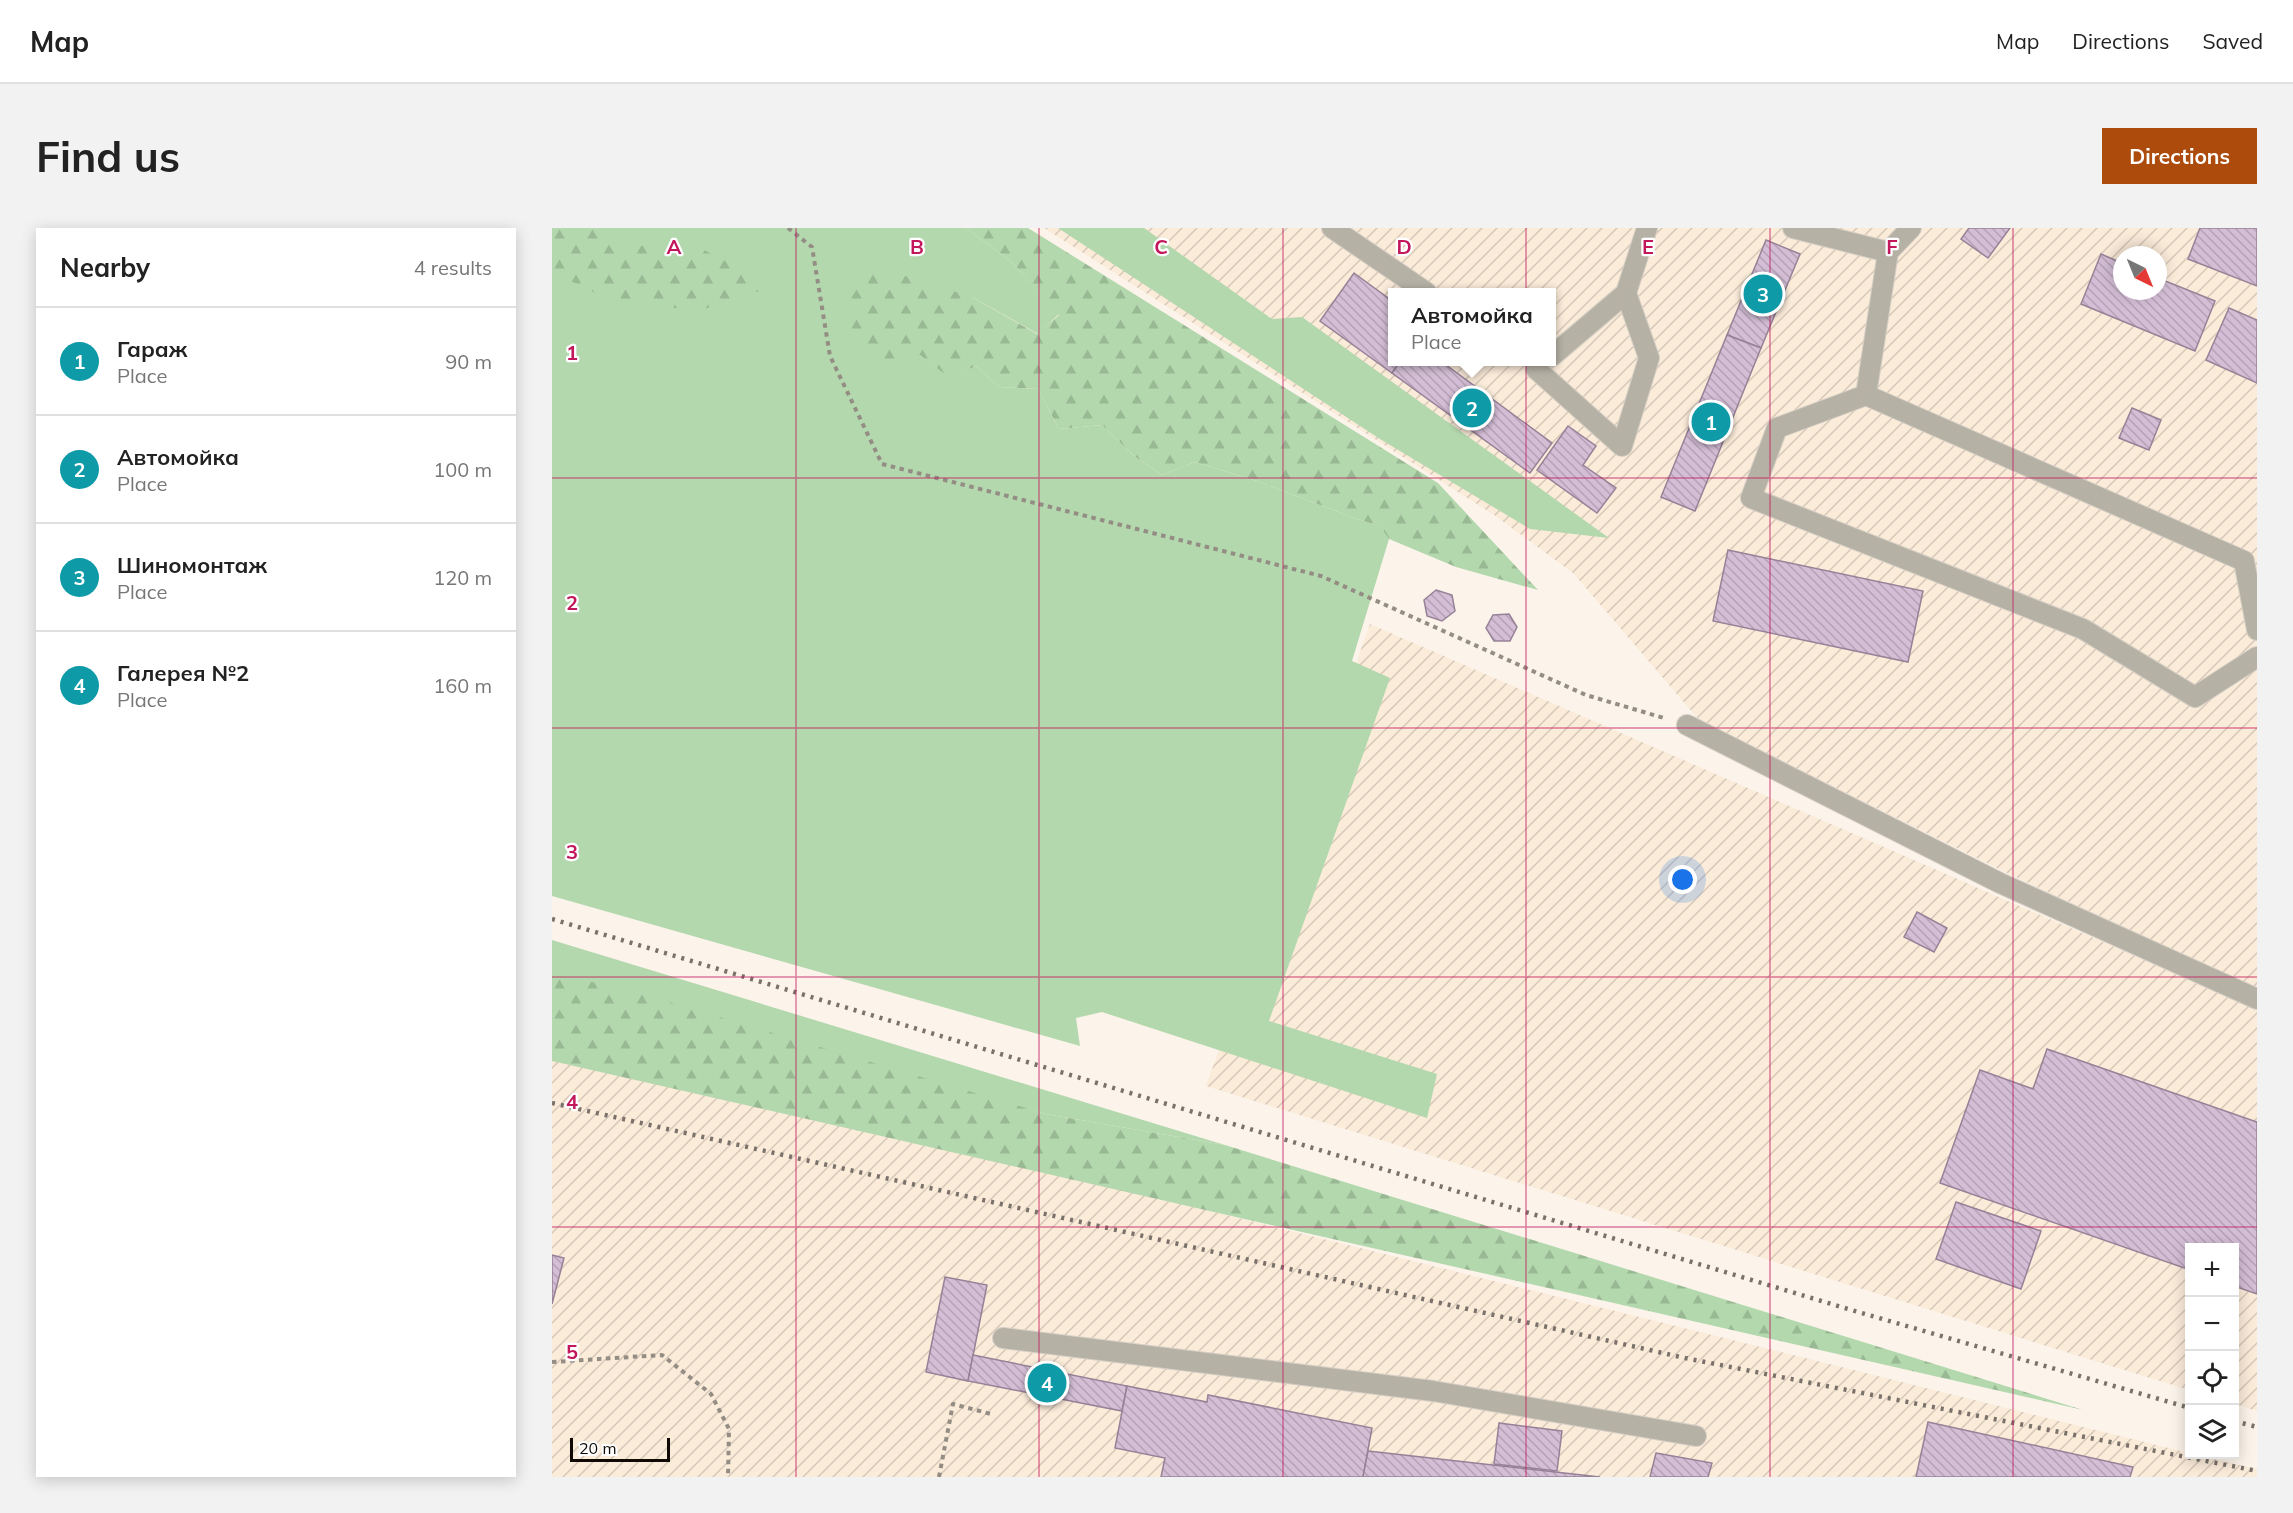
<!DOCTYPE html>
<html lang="en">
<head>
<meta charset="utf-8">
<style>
  :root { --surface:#fff; --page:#f2f2f2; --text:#222; --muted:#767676; --line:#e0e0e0; --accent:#ad4b0d }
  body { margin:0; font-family:Mulish,sans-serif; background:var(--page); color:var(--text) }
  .controls { position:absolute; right:18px; bottom:18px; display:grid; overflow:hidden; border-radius:0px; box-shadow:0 3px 15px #0003 }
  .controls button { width:54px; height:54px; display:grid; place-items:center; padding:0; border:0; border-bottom:2px solid var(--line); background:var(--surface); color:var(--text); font:30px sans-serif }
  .compass { position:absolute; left:1561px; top:18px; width:54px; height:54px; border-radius:50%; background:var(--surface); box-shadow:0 3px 15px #0003; rotate:137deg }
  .scale { position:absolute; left:18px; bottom:15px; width:100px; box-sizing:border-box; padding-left:6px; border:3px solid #110a04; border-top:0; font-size:16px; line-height:21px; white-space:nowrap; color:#110a04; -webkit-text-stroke:4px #fff; paint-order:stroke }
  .you { position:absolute; left:1131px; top:652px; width:21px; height:21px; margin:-15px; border:4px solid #fff; border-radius:50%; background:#1a73e8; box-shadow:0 0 0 9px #1a73e833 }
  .badge { display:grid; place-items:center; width:39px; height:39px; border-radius:50%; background:var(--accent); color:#fff; font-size:20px; font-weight:700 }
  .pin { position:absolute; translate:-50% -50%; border:3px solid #fff; box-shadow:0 2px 6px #0006 }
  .popup { position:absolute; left:836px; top:60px; width:168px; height:78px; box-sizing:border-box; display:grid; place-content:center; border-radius:0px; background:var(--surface); filter:drop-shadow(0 2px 4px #0005); font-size:20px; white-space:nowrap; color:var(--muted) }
  .popup b { font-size:22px; color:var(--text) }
  .popup::after { content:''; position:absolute; left:50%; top:100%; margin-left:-12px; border:12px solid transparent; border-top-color:var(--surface) }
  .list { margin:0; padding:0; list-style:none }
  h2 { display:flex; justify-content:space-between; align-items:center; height:78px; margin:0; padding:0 24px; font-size:26px }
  h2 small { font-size:20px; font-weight:400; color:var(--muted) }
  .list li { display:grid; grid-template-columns:39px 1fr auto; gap:18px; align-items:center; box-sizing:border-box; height:108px; padding:0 24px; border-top:2px solid var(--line) }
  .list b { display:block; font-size:22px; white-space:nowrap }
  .list p { margin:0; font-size:20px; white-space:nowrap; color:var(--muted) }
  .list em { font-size:20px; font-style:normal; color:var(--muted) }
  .icon { flex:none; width:33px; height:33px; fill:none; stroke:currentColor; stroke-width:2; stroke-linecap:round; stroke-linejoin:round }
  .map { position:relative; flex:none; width:1705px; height:1249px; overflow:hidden; border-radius:0px }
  header { display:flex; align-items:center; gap:36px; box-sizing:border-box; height:84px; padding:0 30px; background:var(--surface); border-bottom:2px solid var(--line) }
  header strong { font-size:28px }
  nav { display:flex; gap:33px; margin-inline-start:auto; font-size:21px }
  .intro { display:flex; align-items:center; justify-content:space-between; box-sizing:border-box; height:144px; padding:0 36px }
  h1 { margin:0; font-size:42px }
  .button { padding:15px 27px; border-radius:0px; background:var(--accent); color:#fff; font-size:21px; font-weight:700 }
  main { display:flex; gap:36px; padding:0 36px }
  aside { flex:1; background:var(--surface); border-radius:0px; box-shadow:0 3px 15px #0003 }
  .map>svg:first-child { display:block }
  .industrial { fill:url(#industrial-furrows); fill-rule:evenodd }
  .green { fill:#b3d8ae }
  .forest { fill:url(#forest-firs) }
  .building { fill:url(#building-back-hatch); stroke:#968197; stroke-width:1.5 }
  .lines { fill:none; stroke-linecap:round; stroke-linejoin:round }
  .service-casing { stroke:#d6cfc5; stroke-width:22 }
  .path { stroke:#948d84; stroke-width:4; stroke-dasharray:4.5 4.5; stroke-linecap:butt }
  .service { stroke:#b6b1a5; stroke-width:20 }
  .rail { stroke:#79716a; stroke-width:4.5; stroke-dasharray:3 6; stroke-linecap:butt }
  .grid { fill:none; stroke:#c2185b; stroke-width:1.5; stroke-opacity:0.55 }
  .grid-label { font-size:20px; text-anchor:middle; font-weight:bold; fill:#c2185b; stroke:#fff; stroke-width:4.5; stroke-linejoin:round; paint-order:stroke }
</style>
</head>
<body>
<header>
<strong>Map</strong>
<nav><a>Map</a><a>Directions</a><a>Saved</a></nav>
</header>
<div class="intro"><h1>Find us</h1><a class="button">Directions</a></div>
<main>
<aside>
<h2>Nearby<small>4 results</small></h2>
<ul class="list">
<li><span class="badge" style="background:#0f9aa8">1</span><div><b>Гараж</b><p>Place</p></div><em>90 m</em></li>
<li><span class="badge" style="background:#0f9aa8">2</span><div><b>Автомойка</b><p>Place</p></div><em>100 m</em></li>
<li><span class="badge" style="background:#0f9aa8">3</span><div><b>Шиномонтаж</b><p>Place</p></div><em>120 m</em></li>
<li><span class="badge" style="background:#0f9aa8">4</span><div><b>Галерея №2</b><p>Place</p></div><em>160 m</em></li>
</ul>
</aside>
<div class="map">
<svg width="1705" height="1249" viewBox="0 0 1705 1249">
  <defs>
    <pattern id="industrial-furrows" width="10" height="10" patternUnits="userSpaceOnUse" patternTransform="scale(1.5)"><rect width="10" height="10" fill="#fbebd9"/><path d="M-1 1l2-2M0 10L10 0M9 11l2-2" fill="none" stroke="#d6c8b9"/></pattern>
    <pattern id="forest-firs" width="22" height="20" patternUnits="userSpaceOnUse" patternTransform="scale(1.5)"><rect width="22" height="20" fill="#b3d8ae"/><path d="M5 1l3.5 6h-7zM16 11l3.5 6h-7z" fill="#99b894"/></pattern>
    <pattern id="building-back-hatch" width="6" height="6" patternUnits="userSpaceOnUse" patternTransform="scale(1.5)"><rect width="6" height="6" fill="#d4bed6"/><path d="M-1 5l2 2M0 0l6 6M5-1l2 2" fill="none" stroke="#b5a2b6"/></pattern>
  </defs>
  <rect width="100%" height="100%" fill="#fcf4ea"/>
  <!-- industrial -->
  <g class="industrial">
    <path d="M492,0h1213v761l-248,-115 -310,-154 -126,-147 -79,-58zM1570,27h36v36h-36zM840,64h160v70h-160z"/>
    <polygon points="818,396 1705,781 1705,1183 1683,1176 1682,1020 1638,1020 1637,1162 654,858"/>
    <polygon points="0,820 1637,1225 1638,1226 1645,1227 1705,1241 1705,1249 0,1249"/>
  </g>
  <!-- green -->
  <g class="green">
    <polygon points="0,0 414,0 460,34 507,86 486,106 420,69 368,127 398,149 424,138 447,159 486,161 507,201 550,197 582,228 610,247 643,234 702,252 802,290 829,298 837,311 800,433 838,450 717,793 885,846 875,890 550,784 524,790 528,818 0,668"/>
    <polygon points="506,0 592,0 720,91 750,89 1057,310 978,301 828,211"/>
    <polygon points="0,712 673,917 494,886 0,749"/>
  </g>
  <!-- forest -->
  <g class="forest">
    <polygon points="0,0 52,0 76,17 150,21 223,58 149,82 64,75 0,44"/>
    <polygon points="414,0 476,0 886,255 986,362 904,339 837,311 828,298 802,290 702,252 643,234 610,247 582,228 550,197 507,201 486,161 447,159 424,138 398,150 368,127 344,138 302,111 293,59 319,37 420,69 485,106 507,87 460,34"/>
    <polygon points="0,744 90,766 494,886 673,917 1531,1182 0,833"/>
  </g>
  <!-- building -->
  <g class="building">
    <polygon points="1417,0 1458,0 1436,30 1409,11"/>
    <polygon points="1648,0 1705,0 1705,58 1636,31"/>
    <polygon points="1214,12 1248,26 1209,120 1175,107"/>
    <polygon points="1549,26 1570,35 1570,63 1606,63 1606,50 1663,73 1643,123 1529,76"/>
    <polygon points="802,45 840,73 840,134 848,134 840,145 768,93"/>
    <polygon points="1677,80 1705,92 1705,155 1654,132"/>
    <polygon points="1175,107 1209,120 1143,283 1109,269"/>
    <polygon points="848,134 890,134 1000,215 978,245 840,145"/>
    <polygon points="1580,180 1609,192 1597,222 1567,210"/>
    <polygon points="1016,198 1044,218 1031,237 1064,260 1045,285 985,242"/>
    <polygon points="1176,322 1371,363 1356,434 1161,393"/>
    <polygon points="884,362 900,367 903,383 890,393 875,388 872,372"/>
    <polygon points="957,386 965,399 958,413 942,413 934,400 941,387"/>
    <polygon points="1365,684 1395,700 1382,724 1352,709"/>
    <polygon points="1495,821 1705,894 1705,1066 1682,1058 1682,1020 1638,1020 1638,1042 1388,955 1428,842 1481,861"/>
    <polygon points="1404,974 1489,1003 1469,1061 1384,1031"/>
    <polygon points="0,1027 12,1030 0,1076"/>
    <polygon points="393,1049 435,1057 416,1153 374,1144"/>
    <polygon points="421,1127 575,1158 570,1183 416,1153"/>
    <polygon points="575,1158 655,1174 656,1167 820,1200 811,1249 609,1249 613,1230 563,1220"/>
    <polygon points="1376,1194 1581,1239 1578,1249 1364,1249"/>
    <polygon points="947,1195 1010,1203 1005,1243 942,1236"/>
    <polygon points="816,1223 1048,1249 811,1249"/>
    <polygon points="1104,1225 1160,1235 1156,1249 1098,1249"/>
  </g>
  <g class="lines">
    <!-- service casing -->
    <g class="service-casing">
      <g id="service">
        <polyline points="780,0 874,64"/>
        <polyline points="1241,0 1336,24 1359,0"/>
        <polyline points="1336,24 1314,167 1225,200 1199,270 1531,401 1643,469 1705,429"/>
        <polyline points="1000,128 1074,65 1095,0"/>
        <polyline points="984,141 1070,218 1097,130 1074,65"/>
        <polyline points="1314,167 1692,333 1705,402"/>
        <polyline points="1135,497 1448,655 1705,771"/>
        <polyline points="451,1110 881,1163 1144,1208"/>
      </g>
    </g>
    <!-- path -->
    <g class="path">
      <polyline points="236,0 260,19 278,128 330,236 769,348 1034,467 1112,490"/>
      <polyline points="0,1134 110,1127 159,1166 177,1201 176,1249"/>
      <polyline points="387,1249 401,1176 439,1186"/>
    </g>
    <!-- service -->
    <use href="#service" class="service"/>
    <!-- rail -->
    <g class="rail">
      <polyline points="0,691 1296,1081 1638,1180"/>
      <polyline points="0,875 1133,1130 1705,1243"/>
      <polyline points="1682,1193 1705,1199"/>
    </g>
  </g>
  <!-- grid -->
  <path class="grid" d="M244,0v1249M487,0v1249M731,0v1249M974,0v1249M1218,0v1249M1461,0v1249M0,250h1705M0,500h1705M0,749h1705M0,999h1705"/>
  <g class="grid-label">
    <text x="122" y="26">A</text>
    <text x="365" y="26">B</text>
    <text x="609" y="26">C</text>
    <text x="852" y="26">D</text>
    <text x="1096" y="26">E</text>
    <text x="1340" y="26">F</text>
    <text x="20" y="132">1</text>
    <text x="20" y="382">2</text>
    <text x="20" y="631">3</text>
    <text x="20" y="881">4</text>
    <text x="20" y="1131">5</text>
  </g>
</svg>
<div class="controls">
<button>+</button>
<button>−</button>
<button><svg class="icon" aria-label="locate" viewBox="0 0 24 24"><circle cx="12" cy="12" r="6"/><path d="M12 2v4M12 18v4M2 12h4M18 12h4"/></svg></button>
<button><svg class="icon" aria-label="layers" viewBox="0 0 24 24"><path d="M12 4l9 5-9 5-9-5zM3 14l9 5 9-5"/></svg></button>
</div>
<svg class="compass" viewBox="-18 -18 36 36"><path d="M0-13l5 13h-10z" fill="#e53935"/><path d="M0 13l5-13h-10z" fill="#767676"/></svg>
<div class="scale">20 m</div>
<div class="you"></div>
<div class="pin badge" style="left:1159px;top:194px;background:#0f9aa8">1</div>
<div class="pin badge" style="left:920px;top:180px;background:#0f9aa8">2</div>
<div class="popup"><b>Автомойка</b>Place</div>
<div class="pin badge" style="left:1211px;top:66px;background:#0f9aa8">3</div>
<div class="pin badge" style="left:495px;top:1155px;background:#0f9aa8">4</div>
</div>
</main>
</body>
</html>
